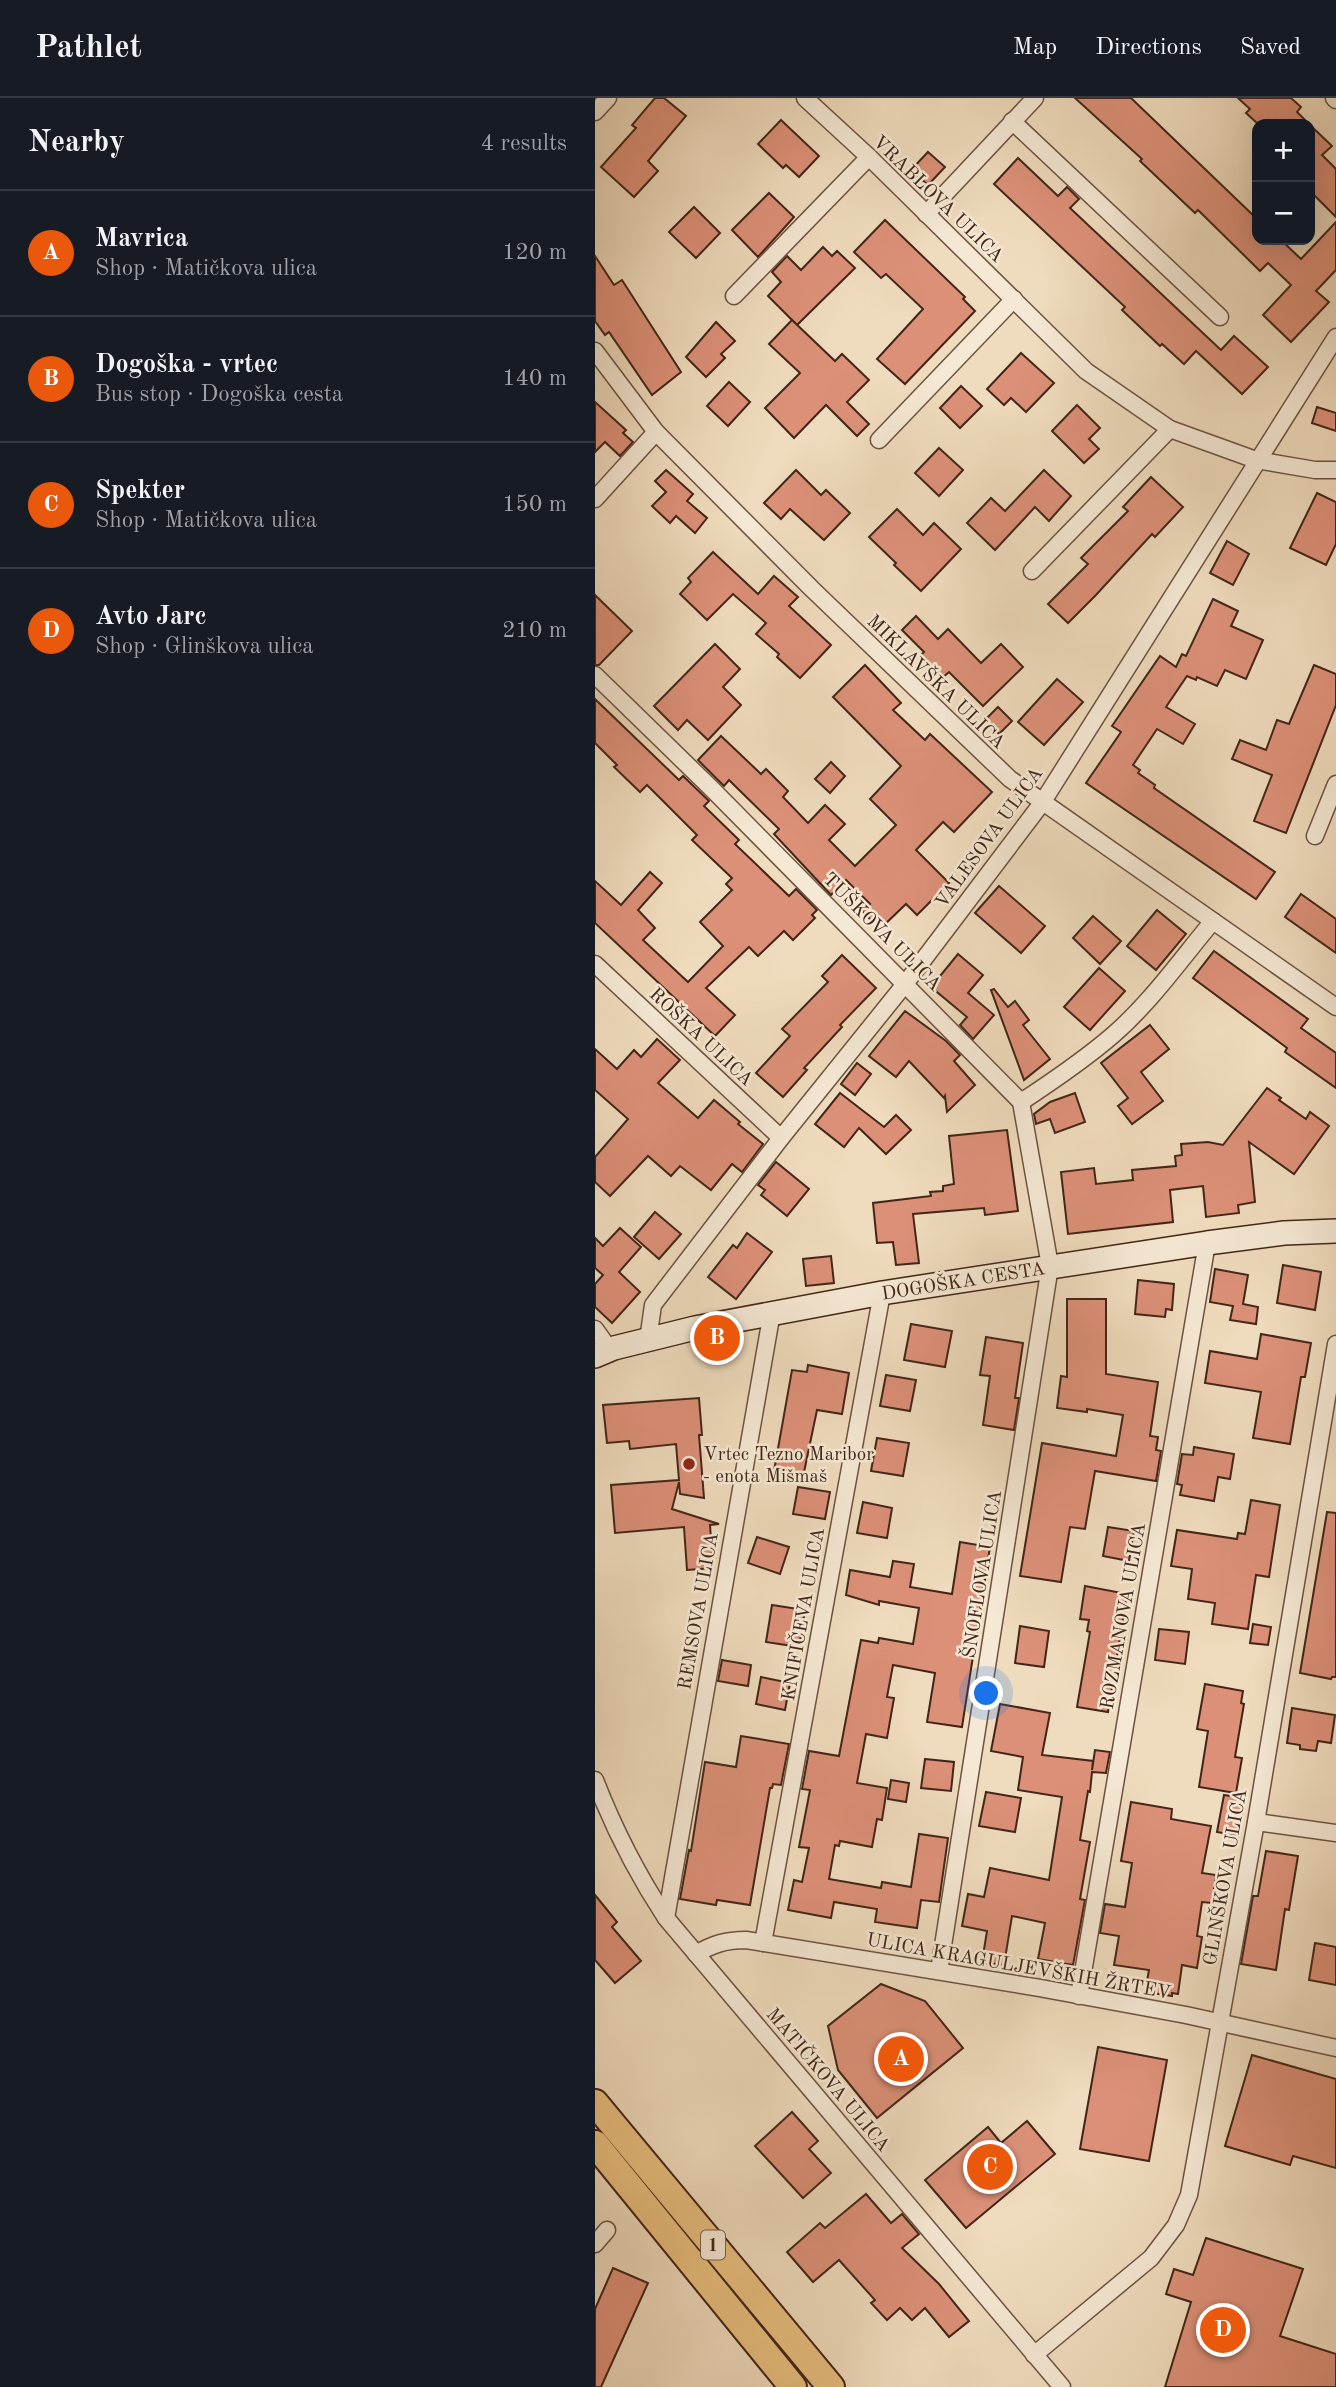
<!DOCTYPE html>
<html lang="en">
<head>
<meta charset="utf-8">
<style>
  :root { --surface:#171b24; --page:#20242c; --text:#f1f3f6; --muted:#9ea1a6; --line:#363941; --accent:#ea580c }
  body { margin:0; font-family:"Old Standard TT",serif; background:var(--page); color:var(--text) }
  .controls { position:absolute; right:21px; top:21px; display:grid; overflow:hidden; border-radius:14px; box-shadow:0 7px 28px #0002 }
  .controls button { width:63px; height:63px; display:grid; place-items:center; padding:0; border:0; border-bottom:2px solid var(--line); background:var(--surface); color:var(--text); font:35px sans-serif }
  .you { position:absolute; left:392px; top:1596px; width:24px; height:24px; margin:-18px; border:5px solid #fff; border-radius:50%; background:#1a73e8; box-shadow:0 0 0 10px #1a73e833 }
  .badge { display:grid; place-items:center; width:46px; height:46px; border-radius:50%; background:var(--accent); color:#fff; font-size:23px; font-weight:700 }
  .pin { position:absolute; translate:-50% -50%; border:4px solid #fff; box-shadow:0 2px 7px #0006 }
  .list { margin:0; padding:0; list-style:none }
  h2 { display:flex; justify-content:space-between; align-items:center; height:91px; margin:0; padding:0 28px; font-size:30px }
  h2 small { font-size:23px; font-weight:400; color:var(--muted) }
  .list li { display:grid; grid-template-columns:46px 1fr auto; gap:21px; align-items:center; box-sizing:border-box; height:126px; padding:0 28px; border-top:2px solid var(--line) }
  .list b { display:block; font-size:26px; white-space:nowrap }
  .list p { margin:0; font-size:23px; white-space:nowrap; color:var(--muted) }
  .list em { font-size:23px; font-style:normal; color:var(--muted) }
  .map { position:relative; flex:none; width:741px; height:2289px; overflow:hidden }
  header { display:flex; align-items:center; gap:42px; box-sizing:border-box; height:98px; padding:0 35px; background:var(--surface); border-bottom:2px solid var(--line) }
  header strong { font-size:33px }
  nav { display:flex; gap:38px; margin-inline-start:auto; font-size:24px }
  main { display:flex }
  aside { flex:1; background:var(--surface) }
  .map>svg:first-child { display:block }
  .building { fill:#dc9078; stroke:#422517; stroke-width:2 }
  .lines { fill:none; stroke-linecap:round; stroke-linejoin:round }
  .street-casing { stroke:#6d5240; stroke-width:19 }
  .secondary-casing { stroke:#422517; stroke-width:26 }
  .primary-casing { stroke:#422517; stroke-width:30 }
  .street { stroke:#f5e8d4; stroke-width:16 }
  .secondary { stroke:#f5e8d4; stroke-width:23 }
  .primary { stroke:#e8be7e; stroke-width:26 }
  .poi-dot { fill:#8f2418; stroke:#f5e8d4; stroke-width:2.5 }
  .labels { text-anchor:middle; stroke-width:5; stroke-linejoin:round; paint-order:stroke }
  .shield { fill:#f5e8d4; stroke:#786050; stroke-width:2 }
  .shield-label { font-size:18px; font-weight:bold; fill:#422517 }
  .street-label { font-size:19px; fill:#422517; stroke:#f5e8d4 }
  .poi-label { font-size:19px; fill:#422517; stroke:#f5e8d4; text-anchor:start }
</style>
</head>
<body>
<header>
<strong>Pathlet</strong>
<nav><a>Map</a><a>Directions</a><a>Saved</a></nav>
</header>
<main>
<aside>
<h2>Nearby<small>4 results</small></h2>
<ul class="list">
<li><span class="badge">A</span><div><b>Mavrica</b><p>Shop · Matičkova ulica</p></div><em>120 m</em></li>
<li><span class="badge">B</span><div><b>Dogoška - vrtec</b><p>Bus stop · Dogoška cesta</p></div><em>140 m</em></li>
<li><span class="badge">C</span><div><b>Spekter</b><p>Shop · Matičkova ulica</p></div><em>150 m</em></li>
<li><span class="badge">D</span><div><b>Avto Jarc</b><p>Shop · Glinškova ulica</p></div><em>210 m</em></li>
</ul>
</aside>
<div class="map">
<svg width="741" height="2289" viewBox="0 0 741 2289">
  <rect width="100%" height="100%" fill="#efdbbd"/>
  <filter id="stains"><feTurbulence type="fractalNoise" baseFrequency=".00286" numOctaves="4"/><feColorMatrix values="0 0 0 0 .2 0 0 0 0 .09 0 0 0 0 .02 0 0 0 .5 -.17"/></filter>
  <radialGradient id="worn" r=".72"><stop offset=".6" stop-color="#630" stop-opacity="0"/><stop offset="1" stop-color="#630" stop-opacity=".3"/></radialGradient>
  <!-- building -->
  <g class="building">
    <polygon points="60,0 69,0 91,18 53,63 63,73 39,99 6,69 41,30 37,27"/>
    <polygon points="480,0 536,0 662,121 662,142 686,142 706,161 741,124 741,172 721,193 734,204 696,244 668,217 696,187 673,165 665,173 603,112 600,115 545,63 547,61"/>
    <polygon points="643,0 696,0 706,9 702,14 714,26 663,26 651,15 655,11"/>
    <polygon points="186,22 224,58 204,79 191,67 188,70 163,46"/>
    <polygon points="715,27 737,48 727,57 741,71 741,119 715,93"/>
    <polygon points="333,54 350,69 333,87 316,72"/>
    <polygon points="423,60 463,98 472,89 484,101 475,110 626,252 639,238 673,269 647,296 601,253 589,266 567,246 565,248 527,212 530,209 399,86"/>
    <polygon points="174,95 199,119 163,159 137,132"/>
    <polygon points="99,109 125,135 101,160 74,134"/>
    <polygon points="290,122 370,199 368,201 380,213 310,286 282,261 328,211 291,176 286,180 259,154"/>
    <polygon points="228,149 237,158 242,153 260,170 202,227 173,198 186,184 177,174 192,158 206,172"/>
    <polygon points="0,158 19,187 27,182 86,274 57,297 14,234 10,237 0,223"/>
    <polygon points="197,222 240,263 247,256 274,282 252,304 274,326 262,338 231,307 199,340 170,310 205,275 174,246"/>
    <polygon points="121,224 140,243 126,256 130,260 111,279 91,259"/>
    <polygon points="426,255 459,285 431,314 416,300 409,307 392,291"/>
    <polygon points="134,284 155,304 133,328 112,308"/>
    <polygon points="366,288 387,308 365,330 345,310"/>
    <polygon points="0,304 31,332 28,335 38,344 25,358 10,344 0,354"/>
    <polygon points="482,307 505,330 494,341 504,351 489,365 457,333"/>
    <polygon points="722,309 741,315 741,333 717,325"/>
    <polygon points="344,350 368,372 344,398 320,375"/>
    <polygon points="71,372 98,396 92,403 112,420 100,435 81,418 75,425 57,408 71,394 60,383"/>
    <polygon points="201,372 226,397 231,392 255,415 229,442 195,411 186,421 169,405"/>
    <polygon points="449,372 476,398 454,423 440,409 400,452 372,425 396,400 410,413"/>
    <polygon points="556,379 588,409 560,439 557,436 500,498 473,525 453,506 493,466 486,460 533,413 528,409"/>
    <polygon points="722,395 741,404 741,446 731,467 695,450"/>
    <polygon points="302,411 328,437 339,425 366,451 326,493 299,467 301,465 274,439"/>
    <polygon points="632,443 654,456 638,487 615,475"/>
    <polygon points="118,454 163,496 179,478 203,499 194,508 236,547 205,580 182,559 184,556 161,536 171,525 138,496 112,522 85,496 96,484 93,480"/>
    <polygon points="0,497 37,533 4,567 0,567"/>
    <polygon points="618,501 643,513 636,528 668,542 651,581 630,572 622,588 602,579 601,582 592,578 571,609 600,626 588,646 562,631 538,667 545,672 543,675 560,687 559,690 680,774 661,801 491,685 526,634 517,628 565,558 581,569 587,556 591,558"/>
    <polygon points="321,518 343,541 353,531 386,565 406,546 428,569 388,608 354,574 347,580 326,557 329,554 307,532"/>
    <polygon points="120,546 145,571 128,589 146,607 113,642 92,622 83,632 59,608"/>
    <polygon points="270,567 306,605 298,612 330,642 335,636 397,694 359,734 348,724 321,752 354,785 322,817 311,806 285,831 267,813 275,806 251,782 236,797 179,736 184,731 134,682 129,688 103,662 126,638 166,676 171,671 193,693 188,699 213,725 230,707 250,726 234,742 260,768 301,727 275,701 306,668 238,599"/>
    <polygon points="719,567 741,576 741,607 691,735 659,723 677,677 637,661 645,642 671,652 682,622 694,626"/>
    <polygon points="462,581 488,604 449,647 423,624"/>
    <polygon points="0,601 84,682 88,678 114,703 109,708 144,742 140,746 194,798 201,791 222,812 217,817 220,820 198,842 189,833 163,858 154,849 111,890 140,917 120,938 0,825 0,783 26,807 55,774 67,785 43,812 60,830 48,842 93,884 128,848 105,824 137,792 131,786 137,780 97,742 102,737 52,687 45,694 19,669 22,667 0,645"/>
    <polygon points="403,609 417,623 404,636 390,622"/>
    <polygon points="236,664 250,678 235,695 220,681"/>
    <polygon points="404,788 450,828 426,855 380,815"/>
    <polygon points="706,796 741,821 741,855 690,819"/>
    <polygon points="562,812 591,836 561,872 532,848"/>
    <polygon points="498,818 526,843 505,866 478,840"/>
    <polygon points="619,853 713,921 706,930 741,955 741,990 690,954 692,950 598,880"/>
    <polygon points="363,856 388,877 373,895 399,917 378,941 365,927 372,919 336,889"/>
    <polygon points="247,857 281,890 245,927 247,929 209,970 212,972 188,999 161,975 195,938 187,931 233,884 227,878"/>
    <polygon points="504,870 530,893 495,932 469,909"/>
    <polygon points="399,891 413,909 420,903 434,922 428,927 455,961 429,982 396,892"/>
    <polygon points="310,913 351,943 365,957 359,963 380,987 352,1014 350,998 349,1000 314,963 301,979 274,958"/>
    <polygon points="555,927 574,951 546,974 568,1003 537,1026 523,1008 533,1000 506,965"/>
    <polygon points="62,941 85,962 63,985 103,1020 119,1002 145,1024 143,1026 168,1046 147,1074 137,1066 116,1092 85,1068 76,1078 53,1058 15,1098 0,1084 0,1059 33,1021 0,992 0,951 22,971 39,952 46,959"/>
    <polygon points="262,965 276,976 260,997 246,986"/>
    <polygon points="672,990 686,1000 684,1002 711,1021 715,1014 734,1028 699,1076 654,1044 660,1104 643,1107 644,1115 611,1119 608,1088 575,1092 578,1124 473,1136 466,1074 499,1070 501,1086 538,1082 537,1072 581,1068 580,1058 587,1057 586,1046 613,1044 628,1047"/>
    <polygon points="245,995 289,1029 301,1017 316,1032 291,1056 264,1030 249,1049 220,1026"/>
    <polygon points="480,995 490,1024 460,1035 455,1021 441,1026 439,1016 455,1004"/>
    <polygon points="412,1032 423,1113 390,1117 389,1110 318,1116 324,1165 301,1167 298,1144 282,1145 278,1105 336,1098 335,1094 348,1093 348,1088 359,1086 354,1038"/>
    <polygon points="181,1064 214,1091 192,1118 166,1097 170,1092 163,1087"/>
    <polygon points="60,1114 86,1136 64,1161 39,1139"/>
    <polygon points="25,1130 46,1149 24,1174 45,1194 17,1225 0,1209 0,1186 8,1177 0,1170 0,1140 8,1148"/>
    <polygon points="152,1135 177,1154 141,1201 113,1179 138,1147 142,1150"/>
    <polygon points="236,1158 239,1185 211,1188 208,1161"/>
    <polygon points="688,1167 726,1174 720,1212 682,1205"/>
    <polygon points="620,1171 653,1177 648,1206 663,1209 661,1226 635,1222 638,1208 615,1204"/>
    <polygon points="543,1182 579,1186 577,1212 571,1211 570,1219 540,1216"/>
    <polygon points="472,1201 511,1201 511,1276 563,1284 555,1338 563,1339 561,1352 566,1353 561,1383 500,1373 490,1431 475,1429 466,1484 425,1478 447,1345 521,1358 528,1317 492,1311 492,1314 462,1310 466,1278 472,1279"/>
    <polygon points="316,1226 357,1233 350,1269 309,1262"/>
    <polygon points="666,1236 716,1245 710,1279 706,1279 695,1346 658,1340 666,1294 610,1285 615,1253 662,1261"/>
    <polygon points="391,1239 428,1245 420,1300 424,1300 419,1332 388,1327 395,1278 385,1277"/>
    <polygon points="213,1267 254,1275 247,1316 222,1312 208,1379 179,1373 197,1272 212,1274"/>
    <polygon points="291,1277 321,1282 315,1313 285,1308"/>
    <polygon points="104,1300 107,1337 104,1337 109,1400 85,1396 84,1384 77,1411 124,1426 115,1427 118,1470 92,1472 89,1429 20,1435 16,1387 84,1382 81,1346 35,1351 34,1343 12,1345 8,1307"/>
    <polygon points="282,1340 314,1345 308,1378 276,1373"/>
    <polygon points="599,1349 639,1356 635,1381 623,1379 619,1403 585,1397 587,1387 582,1386 587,1356 598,1357"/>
    <polygon points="203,1389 235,1394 230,1421 198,1416"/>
    <polygon points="656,1402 685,1407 674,1479 661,1477 653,1531 617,1526 620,1505 593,1501 597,1471 576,1468 582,1432 642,1441 643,1435 650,1436"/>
    <polygon points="268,1404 297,1410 292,1440 262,1435"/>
    <polygon points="732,1414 741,1415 741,1579 737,1579 736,1581 705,1575"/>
    <polygon points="513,1429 539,1433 534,1463 508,1458"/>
    <polygon points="162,1439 194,1449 185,1476 153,1465"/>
    <polygon points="365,1444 395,1449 367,1629 332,1624 340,1575 298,1567 292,1599 299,1600 292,1640 271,1636 262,1685 292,1690 287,1722 282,1721 277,1749 245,1743 244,1748 240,1747 234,1781 286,1790 287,1784 316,1789 324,1736 353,1740 344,1804 326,1802 322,1830 280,1824 282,1811 239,1804 236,1820 193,1812 199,1782 207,1784 214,1750 204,1749 215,1692 207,1691 214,1653 244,1658 266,1542 283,1545 284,1540 318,1546 324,1510 284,1503 284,1507 251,1497 255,1472 295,1479 298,1463 319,1466 315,1489 357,1496"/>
    <polygon points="490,1488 532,1496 513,1614 482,1609 495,1534 492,1533 494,1522 485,1521"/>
    <polygon points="177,1507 210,1512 204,1549 171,1544"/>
    <polygon points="658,1526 676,1529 673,1547 655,1545"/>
    <polygon points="425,1528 454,1533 449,1569 420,1565"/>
    <polygon points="564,1531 594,1534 590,1566 560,1562"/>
    <polygon points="127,1562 156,1567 153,1588 123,1583"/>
    <polygon points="166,1579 195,1585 190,1612 161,1606"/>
    <polygon points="610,1586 648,1593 646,1605 649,1606 640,1659 647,1660 641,1695 604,1689 613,1633 602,1631"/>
    <polygon points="405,1606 455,1615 447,1657 498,1663 497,1672 500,1652 515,1654 511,1675 497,1674 495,1694 493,1693 485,1742 495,1744 485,1801 490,1802 478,1867 443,1861 450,1825 417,1818 409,1867 387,1864 392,1833 367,1828 373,1796 389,1799 395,1770 454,1782 467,1699 423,1692 428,1659 396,1653"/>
    <polygon points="697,1610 740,1617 736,1645 723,1643 721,1653 705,1651 705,1647 692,1645"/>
    <polygon points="146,1638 194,1646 186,1687 178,1686 177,1690 175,1690 155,1807 122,1802 121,1807 85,1801 94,1752 96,1753 110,1664 141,1669"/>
    <polygon points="330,1661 359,1664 356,1693 326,1690"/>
    <polygon points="296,1682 314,1685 311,1704 293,1701"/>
    <polygon points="391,1694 426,1700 420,1734 384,1728"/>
    <polygon points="629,1697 649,1700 644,1738 622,1734"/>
    <polygon points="536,1704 577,1711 576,1721 616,1728 607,1775 621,1777 617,1805 607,1804 602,1838 607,1839 602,1870 587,1867 583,1896 577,1895 577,1898 550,1894 554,1872 519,1867 524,1838 505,1835 510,1806 530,1809 537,1765 526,1763"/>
    <polygon points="671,1753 703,1758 694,1812 690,1811 681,1872 646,1866 658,1798 663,1798"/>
    <polygon points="0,1797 22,1824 17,1829 46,1863 20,1885 0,1862"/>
    <polygon points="720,1845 741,1849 741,1887 714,1882"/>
    <polygon points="286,1886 330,1903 368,1950 282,2020 243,1972 233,1928"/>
    <polygon points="503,1949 572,1962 554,2063 485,2051"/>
    <polygon points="657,1957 741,1981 741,2070 698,2058 695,2067 630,2048"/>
    <polygon points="197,2014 223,2043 214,2051 236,2075 208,2100 160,2048"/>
    <polygon points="432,2023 460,2056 371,2130 330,2082 393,2029 406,2045"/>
    <polygon points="271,2096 296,2125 307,2116 324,2136 307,2150 344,2186 374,2223 354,2239 330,2210 317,2222 305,2210 292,2222 276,2205 280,2202 244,2162 218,2184 192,2154 225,2125 230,2130"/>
    <polygon points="611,2140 708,2171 685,2238 741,2256 741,2289 570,2289 596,2204 571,2196 579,2171 598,2177"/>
    <polygon points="18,2170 53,2185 6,2289 0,2289 0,2211"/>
  </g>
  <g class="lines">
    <!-- street casing -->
    <g class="street-casing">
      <g id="street">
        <polyline points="210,0 274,59 491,273 575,331 661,362 720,372 741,372"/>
        <polyline points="739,0 741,2"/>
        <polyline points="0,14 13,0"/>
        <polyline points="417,23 625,219"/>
        <polyline points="331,116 440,0"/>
        <polyline points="139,198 274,59"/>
        <polyline points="0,253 61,334 217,491 415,681 741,909"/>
        <polyline points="284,342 419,201"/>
        <polyline points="0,401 61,334"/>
        <polyline points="437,473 575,331"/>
        <polyline points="0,577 116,690 426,1004 455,1168 344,1873"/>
        <polyline points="720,738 741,686"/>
        <polyline points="0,866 186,1040"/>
        <path d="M426,1004c32,-21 63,-42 92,-67 38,-33 68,-76 100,-114"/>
        <polyline points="0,1231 15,1252"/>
        <polyline points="53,1242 58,1207 186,1040 310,886 447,705 741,239"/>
        <path d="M0,1682c19,49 42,94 71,138l396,469"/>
        <polyline points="661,1724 741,1735"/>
        <polyline points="71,1820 177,1214"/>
        <polyline points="168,1845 287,1195"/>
        <path d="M101,1856c17,-10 30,-14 50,-14l294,48 146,27 150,33"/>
        <polyline points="484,1898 612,1145"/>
        <polyline points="0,2146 12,2132"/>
        <polyline points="439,2257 556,2160 581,2127 594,2097 661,1724 741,1246"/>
      </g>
    </g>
    <!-- secondary casing -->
    <g class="secondary-casing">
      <polyline id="secondary" points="0,1258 19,1250 100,1230 287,1195 612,1145 689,1135 741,1133"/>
    </g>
    <!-- primary casing -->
    <g class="primary-casing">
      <g id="primary">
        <polyline points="0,2005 236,2289"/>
        <polyline points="0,2046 198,2289"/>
      </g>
    </g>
    <!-- street -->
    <use href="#street" class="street"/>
    <!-- secondary -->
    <use href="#secondary" class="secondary"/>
    <!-- primary -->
    <use href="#primary" class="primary"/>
  </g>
  <!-- markers -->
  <circle class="poi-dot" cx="94" cy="1366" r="7"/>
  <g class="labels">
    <!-- shield labels -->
    <rect class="shield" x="106" y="2132.5" width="24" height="29" rx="5"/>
    <g class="shield-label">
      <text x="118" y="2153">1</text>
    </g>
    <!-- street labels -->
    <g class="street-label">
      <text transform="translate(344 100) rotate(44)" y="7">VRABLOVA ULICA</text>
      <text transform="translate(342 583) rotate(44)" y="7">MIKLAVŠKA ULICA</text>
      <text transform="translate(393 739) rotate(-54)" y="7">VALESOVA ULICA</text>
      <text transform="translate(288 833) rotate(45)" y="7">TUŠKOVA ULICA</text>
      <text transform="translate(107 938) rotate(43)" y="7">ROŠKA ULICA</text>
      <text transform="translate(368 1182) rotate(-9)" y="7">DOGOŠKA CESTA</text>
      <text transform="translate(386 1476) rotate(-81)" y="7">ŠNOFLOVA ULICA</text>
      <text transform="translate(102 1513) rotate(-80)" y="7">REMSOVA ULICA</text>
      <text transform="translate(207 1516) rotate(-80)" y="7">KNIFIČEVA ULICA</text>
      <text transform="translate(527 1518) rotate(-80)" y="7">ROZMANOVA ULICA</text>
      <text transform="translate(629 1779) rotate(-80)" y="7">GLINŠKOVA ULICA</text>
      <text transform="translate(424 1867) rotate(10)" y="7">ULICA KRAGULJEVŠKIH ŽRTEV</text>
      <text transform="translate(234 1981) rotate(50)" y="7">MATIČKOVA ULICA</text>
    </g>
    <!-- poi labels -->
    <g class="poi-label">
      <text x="108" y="1362">Vrtec Tezno Maribor<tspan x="108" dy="22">- enota Mišmaš</tspan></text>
    </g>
  </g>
  <rect width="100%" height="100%" filter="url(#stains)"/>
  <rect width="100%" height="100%" fill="url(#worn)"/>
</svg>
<div class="controls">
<button>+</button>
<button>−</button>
</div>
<div class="you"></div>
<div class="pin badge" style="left:306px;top:1961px">A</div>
<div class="pin badge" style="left:122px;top:1240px">B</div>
<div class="pin badge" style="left:395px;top:2069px">C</div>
<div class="pin badge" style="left:628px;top:2232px">D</div>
</div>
</main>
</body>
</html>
